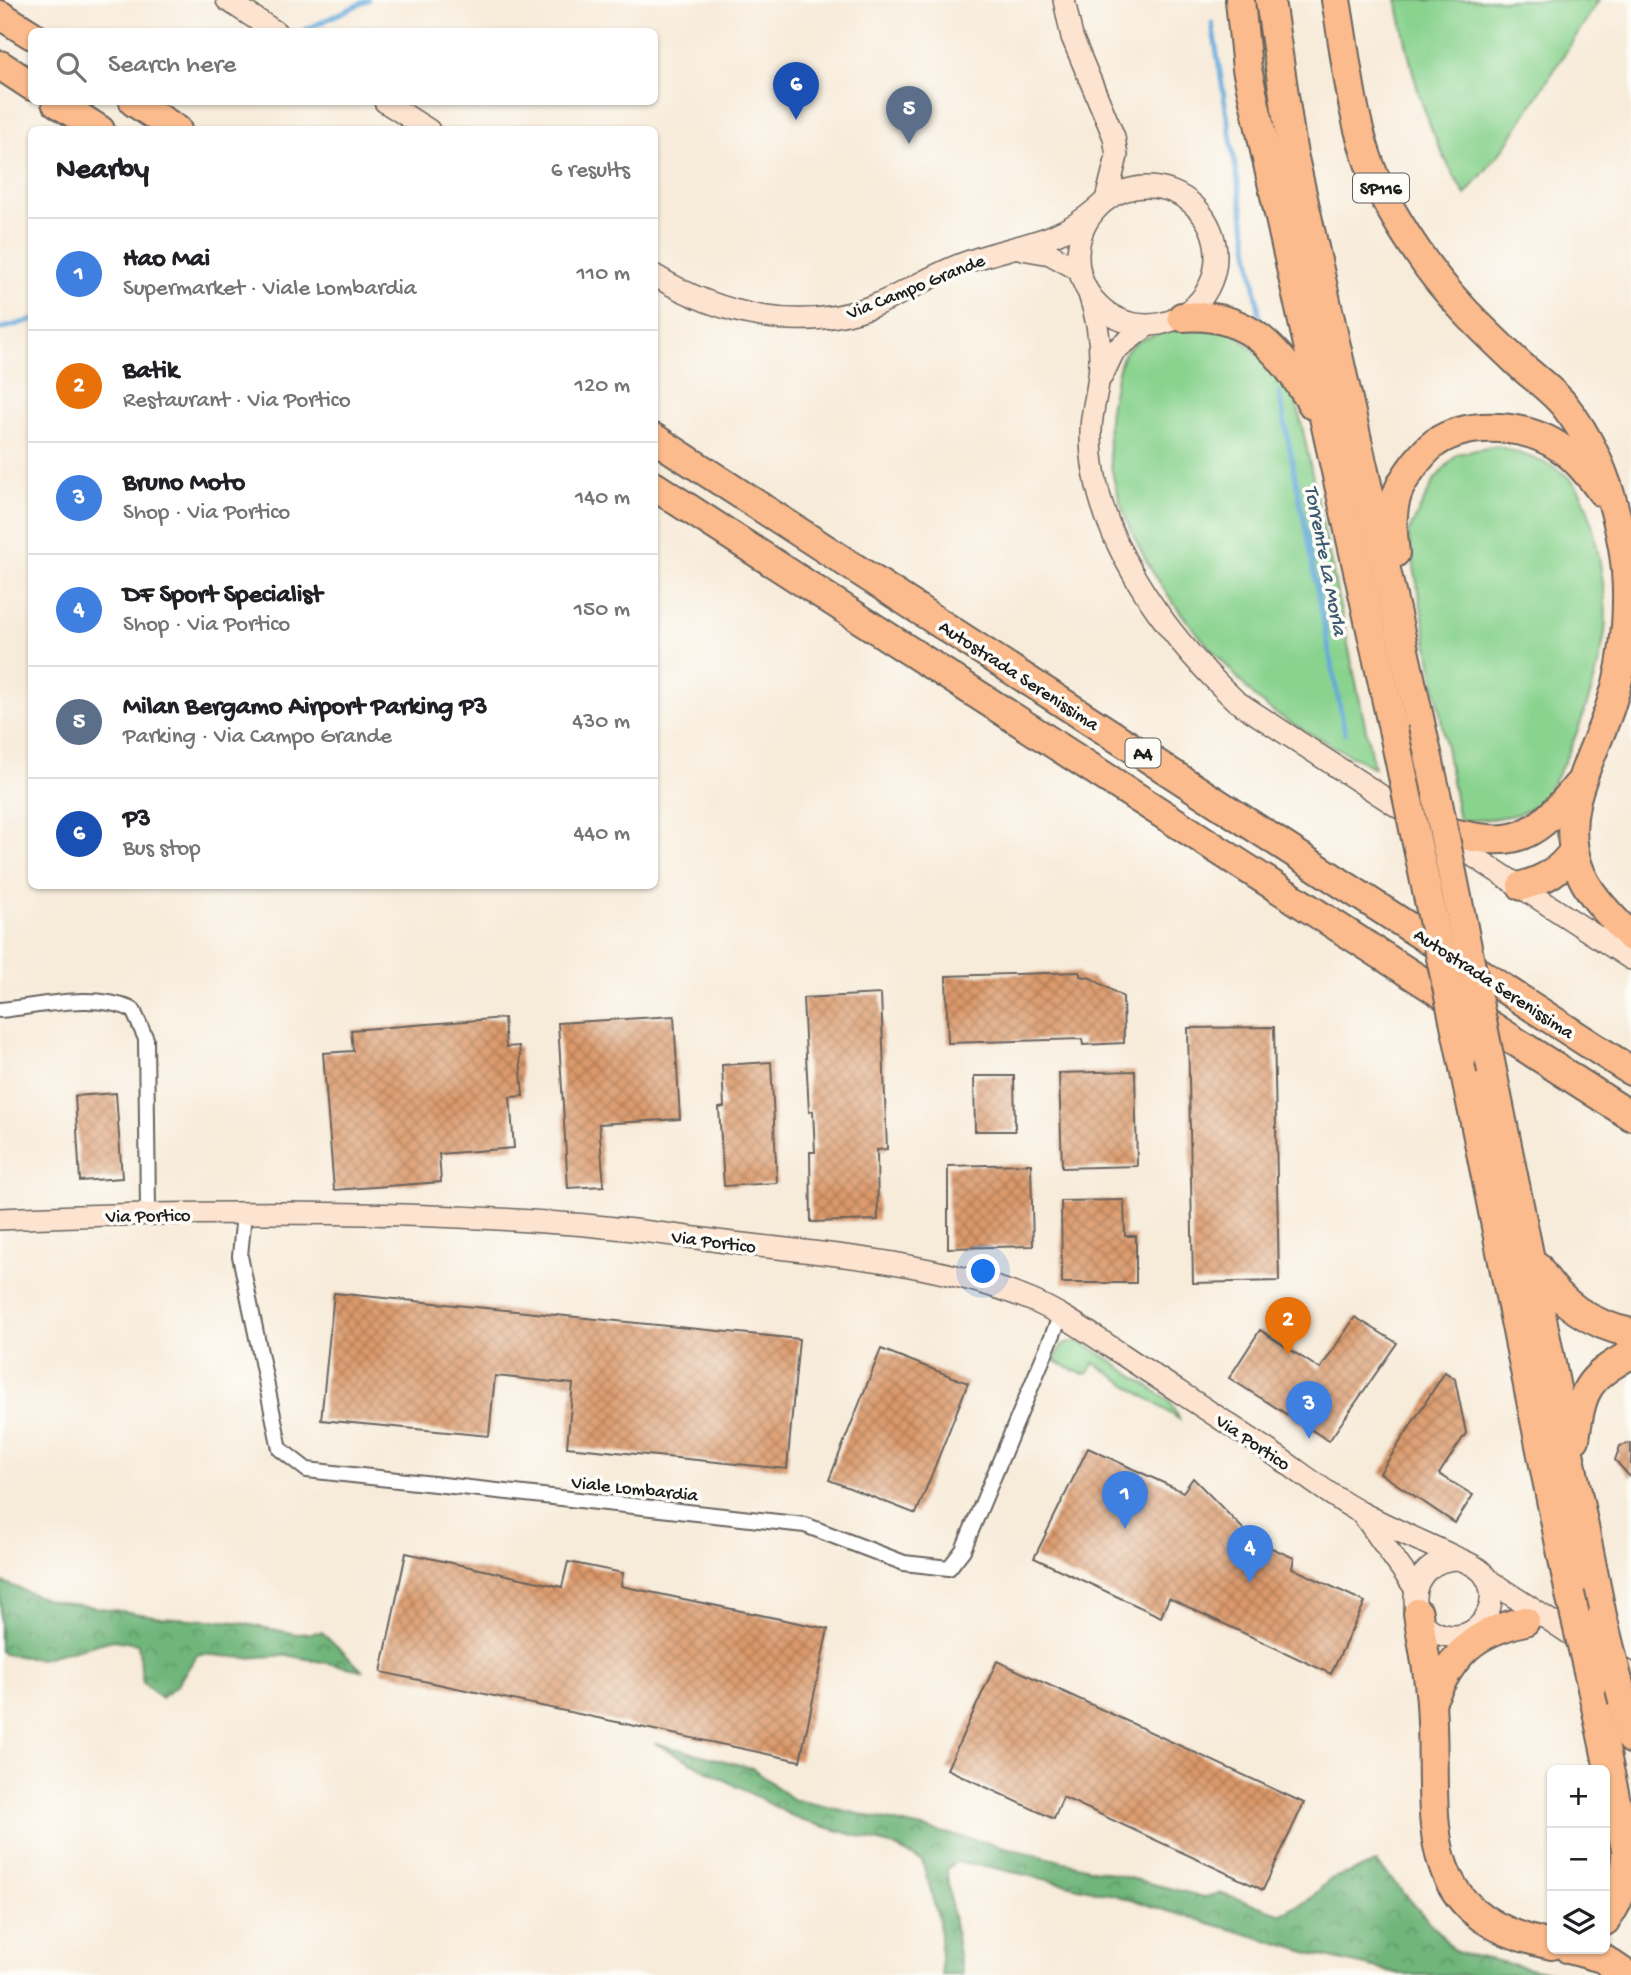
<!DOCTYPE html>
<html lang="en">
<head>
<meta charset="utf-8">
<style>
  :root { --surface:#fff; --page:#f6f6f6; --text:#202124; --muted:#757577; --line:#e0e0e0; --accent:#111827 }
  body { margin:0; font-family:"Gochi Hand",sans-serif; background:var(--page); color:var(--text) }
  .controls { position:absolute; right:21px; bottom:21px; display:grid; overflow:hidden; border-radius:10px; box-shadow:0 2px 5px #0004 }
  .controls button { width:63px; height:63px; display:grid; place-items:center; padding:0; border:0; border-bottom:2px solid var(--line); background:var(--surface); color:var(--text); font:35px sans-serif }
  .you { position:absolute; left:984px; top:1272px; width:24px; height:24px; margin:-18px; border:5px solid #fff; border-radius:50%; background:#1a73e8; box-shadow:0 0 0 10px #1a73e833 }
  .badge { display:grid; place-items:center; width:46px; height:46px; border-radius:50%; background:var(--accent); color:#fff; font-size:23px; font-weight:700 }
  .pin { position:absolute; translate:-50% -58px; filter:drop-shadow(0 2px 4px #0008) }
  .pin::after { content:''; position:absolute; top:37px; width:24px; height:21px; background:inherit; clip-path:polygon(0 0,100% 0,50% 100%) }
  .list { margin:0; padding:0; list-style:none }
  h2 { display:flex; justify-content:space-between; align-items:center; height:91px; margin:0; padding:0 28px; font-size:30px }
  h2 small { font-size:23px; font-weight:400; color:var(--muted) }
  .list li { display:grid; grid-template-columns:46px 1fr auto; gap:21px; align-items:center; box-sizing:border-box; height:112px; padding:0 28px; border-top:2px solid var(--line) }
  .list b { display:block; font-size:26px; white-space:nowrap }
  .list p { margin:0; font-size:23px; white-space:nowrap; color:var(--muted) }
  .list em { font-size:23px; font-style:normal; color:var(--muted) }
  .icon { flex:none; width:38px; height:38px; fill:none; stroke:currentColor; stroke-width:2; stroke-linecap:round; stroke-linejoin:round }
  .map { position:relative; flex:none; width:1631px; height:1975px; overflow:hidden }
  .search { position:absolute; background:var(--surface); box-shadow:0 2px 5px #0004; left:28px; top:28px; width:630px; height:77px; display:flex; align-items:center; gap:18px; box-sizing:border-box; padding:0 24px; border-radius:10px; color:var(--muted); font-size:26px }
  .panel { position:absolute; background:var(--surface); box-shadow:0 2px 5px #0004; left:28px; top:126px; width:630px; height:763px; border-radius:10px }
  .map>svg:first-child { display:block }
  .grass { fill:#8ad38f; stroke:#537856; stroke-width:2 }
  .forest { fill:url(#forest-crowns); stroke:#46684b; stroke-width:2 }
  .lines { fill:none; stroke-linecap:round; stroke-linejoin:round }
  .stream { stroke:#63a9d9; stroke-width:5 }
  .building { fill:url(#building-cross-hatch) }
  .street-casing { stroke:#69645e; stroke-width:18 }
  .secondary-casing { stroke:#69645e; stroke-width:24 }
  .highway-casing { stroke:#69645e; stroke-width:32 }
  .street { stroke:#fff; stroke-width:14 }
  .secondary { stroke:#fde4d1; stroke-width:21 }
  .highway { stroke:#fbbb8c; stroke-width:28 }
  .highway-bridge-casing { stroke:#69645e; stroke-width:32; stroke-linecap:butt }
  .highway-bridge { stroke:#fbbb8c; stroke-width:28 }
  .labels { text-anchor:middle; stroke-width:7; stroke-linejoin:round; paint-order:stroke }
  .shield { fill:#fdfcf7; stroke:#605f5e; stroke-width:2 }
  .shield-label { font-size:18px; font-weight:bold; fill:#1c1c1c }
  .street-label { font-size:19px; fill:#1c1c1c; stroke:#fdfcf7 }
  .water-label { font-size:21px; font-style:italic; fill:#3c5b71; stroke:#fdfcf7 }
</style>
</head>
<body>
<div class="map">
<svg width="1631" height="1975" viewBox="0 0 1631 1975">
  <defs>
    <pattern id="forest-crowns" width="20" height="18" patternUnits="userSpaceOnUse" patternTransform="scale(1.75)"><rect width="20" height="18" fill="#6fb57a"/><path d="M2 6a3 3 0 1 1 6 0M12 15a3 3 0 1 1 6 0" fill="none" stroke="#5a9263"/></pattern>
    <pattern id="building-cross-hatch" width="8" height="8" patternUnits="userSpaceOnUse" patternTransform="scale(1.75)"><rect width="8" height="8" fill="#db996a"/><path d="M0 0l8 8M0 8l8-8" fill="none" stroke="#b17c56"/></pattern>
  </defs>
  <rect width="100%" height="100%" fill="#fdfcf7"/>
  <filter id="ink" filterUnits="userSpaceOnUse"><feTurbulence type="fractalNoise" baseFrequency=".0143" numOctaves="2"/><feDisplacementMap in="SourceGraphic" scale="14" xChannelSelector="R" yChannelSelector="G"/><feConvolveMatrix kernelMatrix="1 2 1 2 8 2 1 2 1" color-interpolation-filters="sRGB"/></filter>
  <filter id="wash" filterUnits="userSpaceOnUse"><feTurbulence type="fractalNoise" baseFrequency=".00686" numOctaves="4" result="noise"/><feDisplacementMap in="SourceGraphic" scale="28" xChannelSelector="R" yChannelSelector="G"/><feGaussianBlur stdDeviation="1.57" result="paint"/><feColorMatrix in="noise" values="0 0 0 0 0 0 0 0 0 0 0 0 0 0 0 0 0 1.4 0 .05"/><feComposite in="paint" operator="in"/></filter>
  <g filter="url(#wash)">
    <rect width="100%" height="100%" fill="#f7ebd9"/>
    <!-- grass -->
    <g class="grass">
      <path d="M1397,0h202l-94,147 -40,48c-41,-67 -53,-119 -68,-195z"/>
      <path d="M1196,324l37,7 56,53 10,28 75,356c-32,-18 -83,-42 -110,-63 -14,-11 -25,-26 -37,-39 -68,-70 -139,-175 -113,-277 3,-11 5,-27 11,-36 12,-19 50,-21 71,-29z"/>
      <path d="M1497,446c29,10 71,19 85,49 13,27 27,108 23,137 -7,45 -37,147 -73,175 -13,11 -56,14 -73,13l-51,-287 27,-54 22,-25z"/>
      <polygon points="1069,1342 1079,1342 1090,1347 1170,1401 1179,1419 1094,1363 1088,1373 1082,1374 1054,1361 1062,1345"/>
    </g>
    <!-- forest -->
    <g class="forest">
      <polygon points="0,1581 48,1600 161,1617 236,1622 297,1634 322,1632 362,1670 287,1655 246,1658 198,1654 176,1686 161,1698 143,1683 138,1644 113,1640 40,1659 4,1654 0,1651"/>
      <polygon points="655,1743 752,1768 792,1799 985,1842 1205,1897 1220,1893 1282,1914 1310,1899 1330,1879 1377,1863 1456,1952 1562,1975 1405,1975 1317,1955 1114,1895 990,1867 956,1862 947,1869 948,1883 962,1975 942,1975 939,1921 922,1861 890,1845 800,1820"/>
    </g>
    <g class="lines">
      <!-- stream -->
      <g class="stream">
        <polyline points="1212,23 1260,318"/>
        <polyline points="303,31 368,0"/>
        <polyline points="0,329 32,320"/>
        <polyline points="1279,393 1345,733"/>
      </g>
    </g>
    <g id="blocks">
      <!-- building -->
      <g class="building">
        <polygon points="1080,972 1080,976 1091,978 1123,997 1124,1043 1083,1045 1082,1039 948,1043 946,976"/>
        <polygon points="881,994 887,1149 877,1150 878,1220 811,1222 810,1152 815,1152 813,1111 809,1112 803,998"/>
        <polygon points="674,1016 680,1119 599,1124 604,1186 568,1188 558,1023"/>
        <polygon points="504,1018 506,1047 519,1046 523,1096 510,1097 514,1148 439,1154 441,1182 334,1190 323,1053 353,1051 351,1030"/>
        <polygon points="1274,1027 1279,1281 1193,1283 1188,1028"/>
        <polygon points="771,1062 777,1183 724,1186 719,1108 724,1107 722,1065"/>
        <polygon points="1135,1071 1137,1166 1062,1168 1059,1073"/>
        <polygon points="974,1076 1014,1076 1015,1131 975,1131"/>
        <polygon points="116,1093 122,1178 80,1181 75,1096"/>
        <polygon points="1031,1164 1033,1246 948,1248 948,1166"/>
        <polygon points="1124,1200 1125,1236 1136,1236 1136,1283 1062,1283 1061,1201"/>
        <polygon points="334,1293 799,1339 787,1469 567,1447 573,1384 495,1376 489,1436 321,1420"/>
        <polygon points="1355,1317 1397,1343 1329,1441 1229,1378 1260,1330 1320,1369"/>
        <polygon points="881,1349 968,1383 916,1514 829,1480"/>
        <polygon points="1445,1372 1455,1379 1466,1433 1439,1474 1473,1495 1455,1523 1380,1473"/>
        <polygon points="1631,1443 1631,1478 1615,1460 1620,1446"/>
        <polygon points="1088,1448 1183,1492 1193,1478 1254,1540 1294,1558 1292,1568 1365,1602 1331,1674 1169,1598 1161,1617 1034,1558"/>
        <polygon points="406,1553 562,1587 568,1562 623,1573 621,1586 828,1629 800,1761 381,1672"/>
        <polygon points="997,1661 1304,1803 1263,1890 1063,1797 1054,1819 947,1769"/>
      </g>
    </g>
  </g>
  <g filter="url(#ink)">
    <use href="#blocks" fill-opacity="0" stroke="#69645e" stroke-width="2"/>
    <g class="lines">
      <!-- street casing -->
      <g class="street-casing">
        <g id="street">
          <path d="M0,1010c42,-4 94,-18 133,0l13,29 2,169 8,5"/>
          <polyline points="244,1213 240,1256 280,1449 307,1470 805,1525 904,1563 949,1568 963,1550 1061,1315"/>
        </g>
      </g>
      <!-- secondary casing -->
      <g class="secondary-casing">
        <g id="secondary">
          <polyline points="227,0 276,32"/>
          <polyline points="1064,0 1072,37 1114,137 1117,156 1106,200"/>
          <polyline points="385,102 429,130"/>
          <circle cx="1147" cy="256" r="69"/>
          <polyline points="1022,249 1050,254 1079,270"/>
          <path d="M654,275c65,40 146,59 219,31 33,-13 63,-34 97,-45 47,-17 86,-17 126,-52"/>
          <path d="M1089,294c10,30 14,58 9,89 -2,16 -7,31 -7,48 -2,102 74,203 145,270l395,258"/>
          <polyline points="1102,376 1114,351 1147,326"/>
          <path d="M0,1219c190,-8 383,-10 573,5 56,4 112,13 169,20 96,11 198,19 289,56 33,14 62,36 92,55 50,33 100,65 149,98 30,20 59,44 90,60 29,15 59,28 89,42 11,6 22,8 31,17 22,25 2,65 -30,64 -51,-2 -50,-77 7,-77"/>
          <polyline points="1364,1516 1415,1588"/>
          <polyline points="1487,1579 1631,1674"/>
        </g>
      </g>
      <!-- highway casing -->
      <g class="highway-casing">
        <g id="highway">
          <polyline points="1240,0 1247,69 1393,729"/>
          <polyline points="1270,0 1292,149 1437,798"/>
          <path d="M1336,0c10,56 15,117 36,171 12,29 29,57 47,83 27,41 63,75 99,109 15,14 34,27 47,43 31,39 49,92 58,141 8,48 4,110 -12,157 -17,53 -53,104 -33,162 9,28 33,50 53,71"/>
          <polyline points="0,15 32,35"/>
          <polyline points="0,65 32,86"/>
          <polyline points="56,102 100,130"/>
          <polyline points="134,102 177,130"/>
          <path d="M1182,317c68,-6 99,36 131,88"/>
          <polyline points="654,438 1631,1071"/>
          <polyline points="654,486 1631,1116"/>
          <path d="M1395,553c-3,-23 -5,-47 6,-68 7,-13 22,-33 34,-42 35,-24 94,-18 127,6 16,11 29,28 40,43"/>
          <path d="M1433,828c75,19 94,20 144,-42"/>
          <path d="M1522,886c24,-7 37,-15 52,-35"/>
          <polyline points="1462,1058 1570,1594"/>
          <polyline points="1492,1071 1602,1616"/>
          <path d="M1537,1266c22,37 52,58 94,67"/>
          <path d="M1575,1439c7,-50 11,-60 56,-85"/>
          <path d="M1418,1613c4,30 11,60 13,90 8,114 -24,212 121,242"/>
          <polyline points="1592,1688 1631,1873"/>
          <polyline points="1623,1701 1631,1739"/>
          <path d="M1431,1702c23,-49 41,-69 94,-81"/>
          <path d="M1605,1921c17,-21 19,-40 21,-66"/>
          <polyline points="1569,1949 1602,1958 1627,1975"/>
        </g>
      </g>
      <!-- street -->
      <use href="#street" class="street"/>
      <!-- secondary -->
      <use href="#secondary" class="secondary"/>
      <!-- highway -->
      <use href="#highway" class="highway"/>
      <!-- highway-bridge casing -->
      <g class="highway-bridge-casing">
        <g id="highway-bridge">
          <polyline points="1393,729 1462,1058"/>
          <polyline points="1437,798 1492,1071"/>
          <polyline points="1570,1594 1592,1688"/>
          <polyline points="1602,1616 1623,1701"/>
        </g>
      </g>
      <!-- highway-bridge -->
      <use href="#highway-bridge" class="highway-bridge"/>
    </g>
  </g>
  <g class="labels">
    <!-- shield labels -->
    <g class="shield">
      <rect x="1353" y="173.5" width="56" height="29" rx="5"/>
      <rect x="1125.5" y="738.5" width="35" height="29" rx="5"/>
    </g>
    <g class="shield-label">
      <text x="1381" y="194">SP116</text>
      <text x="1143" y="759">A4</text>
    </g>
    <!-- street labels -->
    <g class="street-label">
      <text transform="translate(915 285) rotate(-22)" y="7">Via Campo Grande</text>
      <text transform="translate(1020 674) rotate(33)" y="7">Autostrada Serenissima</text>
      <text transform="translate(1495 982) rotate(33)" y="7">Autostrada Serenissima</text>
      <text transform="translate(148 1214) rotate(-1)" y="7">Via Portico</text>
      <text transform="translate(714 1240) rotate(7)" y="7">Via Portico</text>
      <text transform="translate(1254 1441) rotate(34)" y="7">Via Portico</text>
      <text transform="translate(635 1487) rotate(6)" y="7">Viale Lombardia</text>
    </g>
    <!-- water labels -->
    <g class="water-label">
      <text transform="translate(1327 560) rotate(79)" y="7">Torrente La Morla</text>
    </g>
  </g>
</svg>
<div class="controls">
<button>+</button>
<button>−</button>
<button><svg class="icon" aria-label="layers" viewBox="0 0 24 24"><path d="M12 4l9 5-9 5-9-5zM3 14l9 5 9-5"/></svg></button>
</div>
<div class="you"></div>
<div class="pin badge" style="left:1125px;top:1529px;background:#3f7fe0">1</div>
<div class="pin badge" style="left:1288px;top:1355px;background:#e8710a">2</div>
<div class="pin badge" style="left:1309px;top:1439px;background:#3f7fe0">3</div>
<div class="pin badge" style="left:1250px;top:1583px;background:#3f7fe0">4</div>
<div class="pin badge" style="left:909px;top:144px;background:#5c6f8a">5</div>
<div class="pin badge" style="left:796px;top:120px;background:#1a4fb4">6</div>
<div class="search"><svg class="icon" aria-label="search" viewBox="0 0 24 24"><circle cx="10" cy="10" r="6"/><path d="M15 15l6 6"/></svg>Search here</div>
<section class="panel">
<h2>Nearby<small>6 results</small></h2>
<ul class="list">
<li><span class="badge" style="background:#3f7fe0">1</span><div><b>Hao Mai</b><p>Supermarket · Viale Lombardia</p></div><em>110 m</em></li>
<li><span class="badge" style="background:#e8710a">2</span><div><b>Batik</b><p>Restaurant · Via Portico</p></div><em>120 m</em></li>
<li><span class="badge" style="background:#3f7fe0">3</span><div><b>Bruno Moto</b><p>Shop · Via Portico</p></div><em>140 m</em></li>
<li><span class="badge" style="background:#3f7fe0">4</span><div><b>DF Sport Specialist</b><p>Shop · Via Portico</p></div><em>150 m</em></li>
<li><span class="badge" style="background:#5c6f8a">5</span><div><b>Milan Bergamo Airport Parking P3</b><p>Parking · Via Campo Grande</p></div><em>430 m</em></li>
<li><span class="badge" style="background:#1a4fb4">6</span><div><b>P3</b><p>Bus stop</p></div><em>440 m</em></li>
</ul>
</section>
</div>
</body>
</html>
